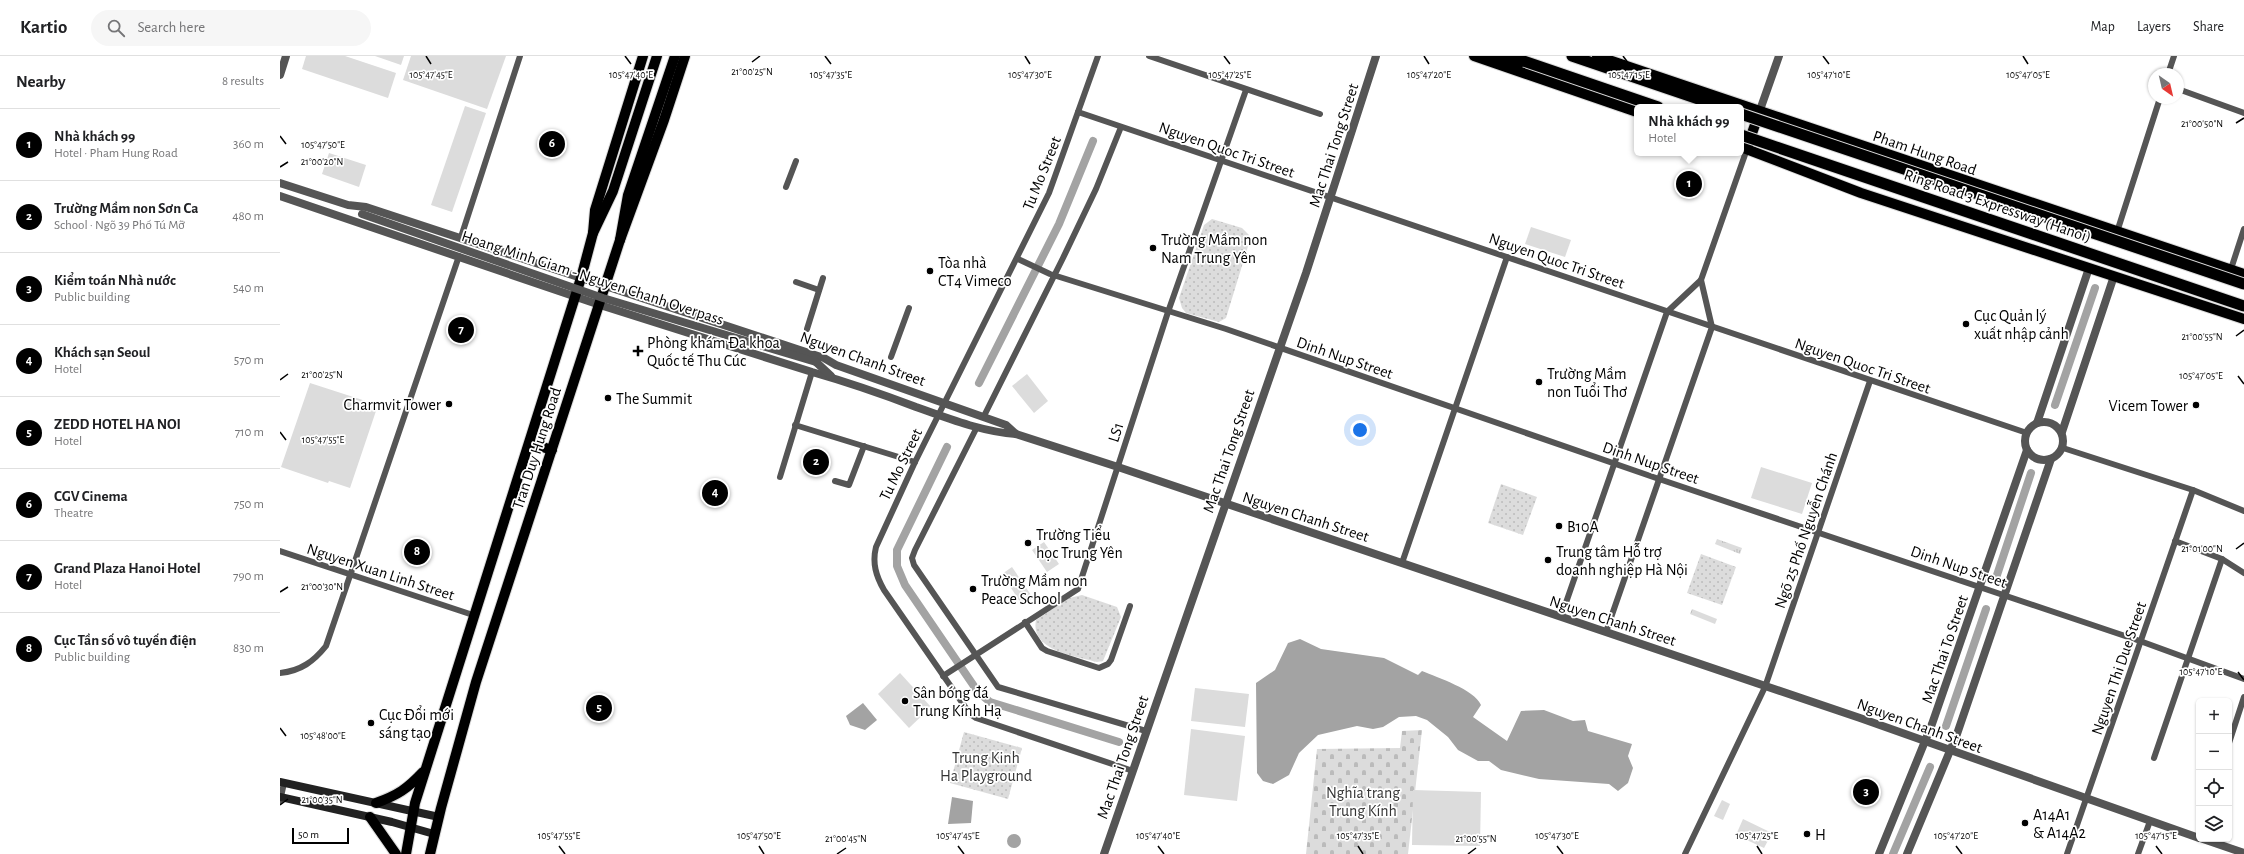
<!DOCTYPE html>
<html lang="en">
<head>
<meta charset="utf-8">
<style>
  :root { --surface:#fff; --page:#f6f6f6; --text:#202124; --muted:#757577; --line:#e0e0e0; --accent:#000 }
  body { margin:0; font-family:"Alegreya Sans",sans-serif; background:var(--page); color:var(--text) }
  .controls { position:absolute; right:12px; bottom:12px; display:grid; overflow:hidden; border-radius:6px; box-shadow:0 1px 3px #0004 }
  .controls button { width:36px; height:36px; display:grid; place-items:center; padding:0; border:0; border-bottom:1px solid var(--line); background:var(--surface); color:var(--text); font:20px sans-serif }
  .compass { position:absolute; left:1868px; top:12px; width:36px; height:36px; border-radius:50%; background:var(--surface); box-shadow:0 1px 3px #0004; rotate:146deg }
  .scale { position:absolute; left:12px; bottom:10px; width:57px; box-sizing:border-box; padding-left:4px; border:2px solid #000; border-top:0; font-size:11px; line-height:14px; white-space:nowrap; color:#000; -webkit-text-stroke:3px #fff; paint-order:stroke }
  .you { position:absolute; left:1080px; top:374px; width:14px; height:14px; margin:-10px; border:3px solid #fff; border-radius:50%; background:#1a73e8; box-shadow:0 0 0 6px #1a73e833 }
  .badge { display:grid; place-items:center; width:26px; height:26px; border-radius:50%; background:var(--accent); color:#fff; font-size:13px; font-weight:700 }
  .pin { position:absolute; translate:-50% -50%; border:2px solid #fff; box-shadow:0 1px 4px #0006 }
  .popup { position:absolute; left:1354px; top:48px; width:110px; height:52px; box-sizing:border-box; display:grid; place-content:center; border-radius:6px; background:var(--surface); filter:drop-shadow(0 1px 3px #0005); font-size:13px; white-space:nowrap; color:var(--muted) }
  .popup b { font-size:15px; color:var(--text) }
  .popup::after { content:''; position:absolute; left:50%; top:100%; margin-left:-8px; border:8px solid transparent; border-top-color:var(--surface) }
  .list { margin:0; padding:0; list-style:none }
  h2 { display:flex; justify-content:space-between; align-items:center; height:52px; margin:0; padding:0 16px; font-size:17px }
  h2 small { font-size:13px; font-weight:400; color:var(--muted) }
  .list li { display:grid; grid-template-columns:26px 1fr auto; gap:12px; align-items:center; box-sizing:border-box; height:72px; padding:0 16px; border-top:1px solid var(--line) }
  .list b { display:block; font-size:15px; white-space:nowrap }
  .list p { margin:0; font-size:13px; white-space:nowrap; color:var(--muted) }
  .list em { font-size:13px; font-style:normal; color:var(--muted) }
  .icon { flex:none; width:22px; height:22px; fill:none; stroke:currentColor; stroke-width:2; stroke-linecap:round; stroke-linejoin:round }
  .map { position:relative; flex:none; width:1964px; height:798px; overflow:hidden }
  header { display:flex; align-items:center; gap:24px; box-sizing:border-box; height:56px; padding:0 20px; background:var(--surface); border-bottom:1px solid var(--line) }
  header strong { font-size:19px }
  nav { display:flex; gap:22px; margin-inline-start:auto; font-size:14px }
  .search { width:280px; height:36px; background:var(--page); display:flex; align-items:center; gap:10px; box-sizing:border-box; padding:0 14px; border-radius:22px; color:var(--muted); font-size:15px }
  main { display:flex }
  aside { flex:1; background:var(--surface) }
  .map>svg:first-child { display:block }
  .grass { fill:url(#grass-tufts) }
  .cemetery { fill:url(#cemetery-stones) }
  .park { fill:url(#park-dots) }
  .garden { fill:#dcdcdc }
  .water { fill:#a3a3a3 }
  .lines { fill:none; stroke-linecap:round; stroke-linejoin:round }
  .canal { stroke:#a3a3a3; stroke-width:8 }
  .primary-casing { stroke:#dbdbdb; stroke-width:12 }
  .trunk-casing { stroke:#dbdbdb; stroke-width:12 }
  .motorway-casing { stroke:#dbdbdb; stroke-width:13 }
  .minor { stroke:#555; stroke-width:6 }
  .tertiary { stroke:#555; stroke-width:8 }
  .secondary { stroke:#222; stroke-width:8 }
  .primary { stroke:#000; stroke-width:10 }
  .trunk { stroke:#000; stroke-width:10 }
  .motorway { stroke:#000; stroke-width:11 }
  .motorway-bridge-casing { stroke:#dbdbdb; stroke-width:13; stroke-linecap:butt }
  .tertiary-bridge { stroke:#555; stroke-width:8 }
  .motorway-bridge { stroke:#000; stroke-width:11 }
  .ticks { fill:none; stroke:#000; stroke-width:1.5 }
  .poi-dot { fill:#000; stroke:#fff; stroke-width:1.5 }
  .labels { text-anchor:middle; stroke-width:3.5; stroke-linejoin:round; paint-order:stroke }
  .street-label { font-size:16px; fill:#000; stroke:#fff }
  .poi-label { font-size:16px; fill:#000; stroke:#fff; text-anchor:start }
  .park-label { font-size:16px; fill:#333; stroke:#fff }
  .ticks-label { font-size:10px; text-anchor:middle; fill:#000; stroke:#fff; stroke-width:3.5; stroke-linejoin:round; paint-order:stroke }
</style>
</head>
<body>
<header>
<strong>Kartio</strong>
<div class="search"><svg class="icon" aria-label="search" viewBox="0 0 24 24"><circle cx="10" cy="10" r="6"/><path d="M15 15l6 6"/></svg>Search here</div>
<nav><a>Map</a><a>Layers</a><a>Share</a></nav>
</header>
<main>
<aside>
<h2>Nearby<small>8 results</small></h2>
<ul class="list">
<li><span class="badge">1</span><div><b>Nhà khách 99</b><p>Hotel · Pham Hung Road</p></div><em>360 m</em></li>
<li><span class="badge">2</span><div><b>Trường Mầm non Sơn Ca</b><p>School · Ngõ 39 Phố Tú Mỡ</p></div><em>480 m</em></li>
<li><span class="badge">3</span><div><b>Kiểm toán Nhà nước</b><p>Public building</p></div><em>540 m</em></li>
<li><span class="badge">4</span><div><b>Khách sạn Seoul</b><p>Hotel</p></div><em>570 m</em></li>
<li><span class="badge">5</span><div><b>ZEDD HOTEL HA NOI</b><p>Hotel</p></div><em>710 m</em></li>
<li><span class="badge">6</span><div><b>CGV Cinema</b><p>Theatre</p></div><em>750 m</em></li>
<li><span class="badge">7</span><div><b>Grand Plaza Hanoi Hotel</b><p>Hotel</p></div><em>790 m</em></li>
<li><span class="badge">8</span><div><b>Cục Tần số vô tuyến điện</b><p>Public building</p></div><em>830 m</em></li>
</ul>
</aside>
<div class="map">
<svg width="1964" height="798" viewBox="0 0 1964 798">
  <defs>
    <pattern id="grass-tufts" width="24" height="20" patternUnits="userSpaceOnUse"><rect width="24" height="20" fill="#dcdcdc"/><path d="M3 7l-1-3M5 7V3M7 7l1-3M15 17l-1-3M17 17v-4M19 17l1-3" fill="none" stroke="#bbb"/></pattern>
    <pattern id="cemetery-stones" width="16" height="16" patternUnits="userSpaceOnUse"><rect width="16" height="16" fill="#dcdcdc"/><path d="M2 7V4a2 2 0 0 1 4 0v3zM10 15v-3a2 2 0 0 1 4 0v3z" fill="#bbb"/></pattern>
    <pattern id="park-dots" width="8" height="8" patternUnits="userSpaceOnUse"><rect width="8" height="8" fill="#dcdcdc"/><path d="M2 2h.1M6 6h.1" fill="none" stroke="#bbb" stroke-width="1.8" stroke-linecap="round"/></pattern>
  </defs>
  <rect width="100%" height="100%" fill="#fff"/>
  <!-- grass -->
  <g class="grass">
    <polygon points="1437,483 1462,492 1460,498 1435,488"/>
    <polygon points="1412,553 1437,563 1435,568 1410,558"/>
  </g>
  <!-- cemetery -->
  <polygon class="cemetery" points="1142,674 1128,798 1026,798 1037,693 1120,692 1122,675"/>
  <!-- park -->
  <g class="park">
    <polygon points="932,163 962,172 969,179 969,187 946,262 939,266 906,257 902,252 899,242 924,169"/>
    <polygon points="1221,428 1257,441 1243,479 1208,467"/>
    <polygon points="1421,498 1456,511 1442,549 1407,537"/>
    <path d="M802,539l35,12 4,10 -18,44 -6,1c-21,-6 -67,-11 -61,-42l33,-22z"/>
    <polygon points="684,676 742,692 728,743 670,727"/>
  </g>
  <!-- garden -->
  <g class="garden">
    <polygon points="26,0 65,0 116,17 108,42 22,13"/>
    <polygon points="95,0 124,0 121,9"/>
    <polygon points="131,0 226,0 207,53 123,24"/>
    <polygon points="185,50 206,57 172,156 151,149"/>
    <polygon points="49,97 86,109 79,131 42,118"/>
    <polygon points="1251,171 1291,184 1285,201 1245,188"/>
    <polygon points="747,318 768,345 754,357 732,330"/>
    <polygon points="30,327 98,349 70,432 49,425 48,427 1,411"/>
    <polygon points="1481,411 1532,427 1522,458 1471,442"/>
    <polygon points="764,486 779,508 767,516 752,494"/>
    <polygon points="732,511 753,542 742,549 722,518"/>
    <polygon points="620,617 651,651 629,672 598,638"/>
    <polygon points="915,632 969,638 965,671 911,665"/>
    <polygon points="911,673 965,680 957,745 904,739"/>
    <polygon points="1133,734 1201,736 1200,790 1132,789"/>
    <polygon points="1442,744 1450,748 1443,764 1434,760"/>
    <polygon points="1463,763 1492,777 1484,792 1456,779"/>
  </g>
  <!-- water -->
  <g class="water">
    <path d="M1020,583l21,10 63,9 34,17 4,-4c16,7 52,18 59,34l-8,12 34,24 14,-30 23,-1 29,11 12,-1 3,11 44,13 -4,12 5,12 -5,15 -10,8 -9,-7 -70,-5 -38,-9 -12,-9h-11l-20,-11 -10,-13 -21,-17 -11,-4 -17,1 -16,10 -10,2 -16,-3 -39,9 -19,18 -10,22 -16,9 -10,-3 -6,-8 -1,-90 19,-13 13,-27z"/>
    <polygon points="583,647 597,664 585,674 570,669 566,660"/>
    <polygon points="672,741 693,745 691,767 668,768"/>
    <circle cx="734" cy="785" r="7"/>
  </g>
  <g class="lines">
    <!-- canal -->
    <g class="canal">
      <polyline points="699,327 779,168 813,85"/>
      <polyline points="1775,349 1815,232"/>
      <polyline points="667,391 617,494 617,510 625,529 698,636 710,646 839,686"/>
      <polyline points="1717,519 1751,417"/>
      <polyline points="1666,670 1706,553"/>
      <polyline points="1613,798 1650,711"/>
    </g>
    <!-- primary casing -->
    <g class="primary-casing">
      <g id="primary">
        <polyline points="1194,0 1357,56"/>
        <polyline points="1317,0 1964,218"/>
        <polyline points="1468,89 1479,57"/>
        <polyline points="1461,91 1581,137 1964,263"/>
        <polyline points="250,387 272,394"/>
        <path d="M96,747c22,-8 31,-14 47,-31"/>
        <polyline points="90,761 116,798"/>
        <polyline points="126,798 135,747 301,222 313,177 315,154 363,0"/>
        <polyline points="150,798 161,752 196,626 340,184 384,64 405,0"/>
      </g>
    </g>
    <!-- trunk casing -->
    <g class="trunk-casing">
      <g id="trunk">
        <polyline points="313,177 333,135 377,0"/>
        <polyline points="340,184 348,139 395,0"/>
      </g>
    </g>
    <!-- motorway casing -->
    <g class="motorway-casing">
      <g id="motorway">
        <polyline points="1207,0 1238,8"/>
        <polyline points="1229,0 1378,51"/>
        <polyline points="1292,0 1442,51"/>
      </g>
    </g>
    <!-- minor -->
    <g class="minor">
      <path d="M818,0l-49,137 -134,269 -39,85c-4,16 0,29 8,43l86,124 6,4 157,53"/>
      <polyline points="869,0 1040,58"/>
      <polyline points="1888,18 1894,0"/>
      <polyline points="1898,33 1964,57"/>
      <polyline points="798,56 1747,377"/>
      <polyline points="506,131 516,105"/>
      <polyline points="1837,176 1880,42"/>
      <polyline points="181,181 240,0"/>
      <polyline points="738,203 770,218 946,273 1379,423 1860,585 1964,623"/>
      <polyline points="1951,213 1964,173"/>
      <polyline points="516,226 539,234"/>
      <polyline points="527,273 543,222"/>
      <polyline points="611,301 629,252"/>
      <polyline points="704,360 783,202 816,133 841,71"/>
      <polyline points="515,369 635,406"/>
      <polyline points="697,371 635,494 632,502 634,509 718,631 866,675"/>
      <polyline points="1783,392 1913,434 1964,455"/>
      <polyline points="500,421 532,316"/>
      <polyline points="555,425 569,429 584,390"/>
      <polyline points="1895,485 1942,503 1964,517"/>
      <polyline points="0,495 193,559"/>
      <polyline points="1122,507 1227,201"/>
      <polyline points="1281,561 1387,256 1421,224 1467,93"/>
      <polyline points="745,566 762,592 767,595 819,612 828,608 831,604 850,550"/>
      <polyline points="1326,576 1432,271 1421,224"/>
      <path d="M0,617c21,-2 34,-12 46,-27l133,-390"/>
      <polyline points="663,620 798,533 888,256 966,34"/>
      <polyline points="1949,687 1964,641"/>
      <polyline points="1874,702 1942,503"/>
      <polyline points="0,745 4,727"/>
      <polyline points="1405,798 1485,631 1590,325"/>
      <polyline points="1787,798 1913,434"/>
      <polyline points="1858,798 1870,765"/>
    </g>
    <!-- tertiary -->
    <g class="tertiary">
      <polyline points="0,19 6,0"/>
      <polyline points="1480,54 1499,0"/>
      <polyline points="0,127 68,149 86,151 544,302 556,309 726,369 736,378"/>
      <path d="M0,140l320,109 212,67c35,10 70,22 104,35 32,11 66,25 100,27l102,33 742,251 339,120"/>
      <polyline points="536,306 551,320"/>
      <circle cx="1764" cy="385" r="19"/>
      <polyline points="1757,367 1809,212"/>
      <polyline points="1782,376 1834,220"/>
      <polyline points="1923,783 1964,797"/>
      <polyline points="824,798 1026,217 1096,0"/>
      <polyline points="1599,798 1652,668 1747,394"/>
      <polyline points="1627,798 1677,678 1771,403"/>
    </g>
    <!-- secondary -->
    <g class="secondary">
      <polyline points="0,726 159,761"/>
      <polyline points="0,741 112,766 154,778"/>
    </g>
    <!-- primary -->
    <use href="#primary" class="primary"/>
    <!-- trunk -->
    <use href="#trunk" class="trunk"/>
    <!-- motorway -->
    <use href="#motorway" class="motorway"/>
    <!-- motorway-bridge casing -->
    <g class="motorway-bridge-casing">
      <g id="motorway-bridge">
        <polyline points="1461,58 1964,228"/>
        <polyline points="1461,79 1964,250"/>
      </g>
    </g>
    <!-- tertiary-bridge -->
    <polyline class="tertiary-bridge" points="82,158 323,242 536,306"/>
    <!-- motorway-bridge -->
    <use href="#motorway-bridge" class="motorway-bridge"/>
  </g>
  <!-- ticks -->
  <path class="ticks" d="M146,0l5,8M345,0l6,8M545,0l6,8M745,0l5,8M944,0l6,8M1144,0l5,8M1343,0l6,8M1543,0l6,8M1743,0l5,8M472,6l8,-6M1956,67l8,-5M0,80l6,8M0,111l8,-5M1956,280l8,-6M1958,320l6,8M0,324l8,-6M0,376l6,8M1956,493l8,-6M0,536l8,-5M1958,616l6,8M0,672l6,8M0,749l8,-6M279,790l6,8M479,790l5,8M678,790l6,8M878,790l6,8M1078,790l5,8M1277,790l6,8M1477,790l5,8M1676,790l6,8M1876,790l6,8M557,798l9,-6M1188,798l8,-6"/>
  <!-- markers -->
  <g class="poi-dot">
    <circle cx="873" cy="192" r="4"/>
    <circle cx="650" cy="215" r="4"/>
    <circle cx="1686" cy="268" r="4"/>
    <path d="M356 289h4v4h4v4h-4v4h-4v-4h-4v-4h4z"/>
    <circle cx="1259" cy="326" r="4"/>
    <circle cx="328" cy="342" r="4"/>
    <circle cx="169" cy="348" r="4"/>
    <circle cx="1916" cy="349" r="4"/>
    <circle cx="1279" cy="470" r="4"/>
    <circle cx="748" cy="487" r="4"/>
    <circle cx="1268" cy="504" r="4"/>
    <circle cx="693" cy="533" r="4"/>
    <circle cx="625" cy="645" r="4"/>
    <circle cx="91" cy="667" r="4"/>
    <circle cx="1745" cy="767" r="4"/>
    <circle cx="1527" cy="778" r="4"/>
  </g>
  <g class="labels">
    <!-- street labels -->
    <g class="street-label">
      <text transform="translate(1053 89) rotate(-72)" y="6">Mac Thai Tong Street</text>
      <text transform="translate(947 93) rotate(19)" y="6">Nguyen Quoc Tri Street</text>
      <text transform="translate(1645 96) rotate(19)" y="6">Pham Hung Road</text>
      <text transform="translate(761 117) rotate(-68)" y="6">Tu Mo Street</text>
      <text transform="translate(1718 149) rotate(19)" y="6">Ring Road 3 Expressway (Hanoi)</text>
      <text transform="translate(1277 204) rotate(19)" y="6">Nguyen Quoc Tri Street</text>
      <text transform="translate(313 221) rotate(18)" y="6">Hoang Minh Giam - Nguyen Chanh Overpass</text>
      <text transform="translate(1065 301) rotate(19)" y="6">Dinh Nup Street</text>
      <text transform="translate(583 302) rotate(20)" y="6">Nguyen Chanh Street</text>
      <text transform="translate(1583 309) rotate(19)" y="6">Nguyen Quoc Tri Street</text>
      <text transform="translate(835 376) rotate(-72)" y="6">LS1</text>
      <text transform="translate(256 392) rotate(-72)" y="6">Tran Duy Hung Road</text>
      <text transform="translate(948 395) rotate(-71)" y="6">Mac Thai Tong Street</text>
      <text transform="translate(1371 406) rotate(19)" y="6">Dinh Nup Street</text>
      <text transform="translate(620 408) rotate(-64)" y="6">Tu Mo Street</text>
      <text transform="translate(1026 460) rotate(18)" y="6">Nguyen Chanh Street</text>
      <text transform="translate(1525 474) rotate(-71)" y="6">Ngõ 25 Phố Nguyễn Chánh</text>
      <text transform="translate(1679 510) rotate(19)" y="6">Dinh Nup Street</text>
      <text transform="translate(101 515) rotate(18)" y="6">Nguyen Xuan Linh Street</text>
      <text transform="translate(1333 564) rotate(18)" y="6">Nguyen Chanh Street</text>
      <text transform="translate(1664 593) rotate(-71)" y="6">Mac Thai To Street</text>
      <text transform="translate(1838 612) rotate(-71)" y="6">Nguyen Thi Due Street</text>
      <text transform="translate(1640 669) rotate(20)" y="6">Nguyen Chanh Street</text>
      <text transform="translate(842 701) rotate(-71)" y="6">Mac Thai Tong Street</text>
    </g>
    <!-- poi labels -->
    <g class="poi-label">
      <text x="881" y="189">Trường Mầm non<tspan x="881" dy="18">Nam Trung Yên</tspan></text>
      <text x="658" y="212">Tòa nhà<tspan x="658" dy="18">CT4 Vimeco</tspan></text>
      <text x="1694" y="265">Cục Quản lý<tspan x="1694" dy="18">xuất nhập cảnh</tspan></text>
      <text x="367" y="292">Phòng khám Đa khoa<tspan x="367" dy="18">Quốc tế Thu Cúc</tspan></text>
      <text x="1267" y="323">Trường Mầm<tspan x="1267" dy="18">non Tuổi Thơ</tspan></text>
      <text x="336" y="348">The Summit</text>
      <text x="161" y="354" text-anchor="end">Charmvit Tower</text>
      <text x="1908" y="355" text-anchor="end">Vicem Tower</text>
      <text x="1287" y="476">B10A</text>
      <text x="756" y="484">Trường Tiểu<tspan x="756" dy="18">học Trung Yên</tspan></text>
      <text x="1276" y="501">Trung tâm Hỗ trợ<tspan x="1276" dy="18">doanh nghiệp Hà Nội</tspan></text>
      <text x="701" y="530">Trường Mầm non<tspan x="701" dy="18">Peace School</tspan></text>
      <text x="633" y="642">Sân bóng đá<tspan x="633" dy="18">Trung Kính Hạ</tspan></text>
      <text x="99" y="664">Cục Đổi mới<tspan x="99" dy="18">sáng tạo</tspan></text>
      <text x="1753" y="764">A14A1<tspan x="1753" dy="18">&amp; A14A2</tspan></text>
      <text x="1535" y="784">H</text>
    </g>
    <!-- park labels -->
    <g class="park-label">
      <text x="706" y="707">Trung Kinh<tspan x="706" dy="18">Ha Playground</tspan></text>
      <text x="1083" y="742">Nghĩa trang<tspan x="1083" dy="18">Trung Kính</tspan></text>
    </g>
  </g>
  <g class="ticks-label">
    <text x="472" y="19">21°00'25"N</text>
    <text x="151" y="22">105°47'45"E</text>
    <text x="351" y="22">105°47'40"E</text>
    <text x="950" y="22">105°47'25"E</text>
    <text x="1748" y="22">105°47'05"E</text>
    <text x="551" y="22">105°47'35"E</text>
    <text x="750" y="22">105°47'30"E</text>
    <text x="1149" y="22">105°47'20"E</text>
    <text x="1349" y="22">105°47'15"E</text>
    <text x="1549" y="22">105°47'10"E</text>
    <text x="1922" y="71">21°00'50"N</text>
    <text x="43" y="92">105°47'50"E</text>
    <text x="42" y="109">21°00'20"N</text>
    <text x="1922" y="284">21°00'55"N</text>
    <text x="42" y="322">21°00'25"N</text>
    <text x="1921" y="323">105°47'05"E</text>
    <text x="43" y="387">105°47'55"E</text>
    <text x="1922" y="496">21°01'00"N</text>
    <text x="42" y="534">21°00'30"N</text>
    <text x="1921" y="619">105°47'10"E</text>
    <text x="43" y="683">105°48'00"E</text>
    <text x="42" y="747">21°00'35"N</text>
    <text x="279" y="783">105°47'55"E</text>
    <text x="479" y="783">105°47'50"E</text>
    <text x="678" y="783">105°47'45"E</text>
    <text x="878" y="783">105°47'40"E</text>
    <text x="1078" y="783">105°47'35"E</text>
    <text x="1277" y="783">105°47'30"E</text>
    <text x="1477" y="783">105°47'25"E</text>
    <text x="1676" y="783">105°47'20"E</text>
    <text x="1876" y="783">105°47'15"E</text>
    <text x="566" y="786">21°00'45"N</text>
    <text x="1196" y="786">21°00'55"N</text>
  </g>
</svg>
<div class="controls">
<button>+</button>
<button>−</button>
<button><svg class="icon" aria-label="locate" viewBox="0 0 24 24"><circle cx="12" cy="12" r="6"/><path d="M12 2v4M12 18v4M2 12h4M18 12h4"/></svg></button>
<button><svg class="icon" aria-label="layers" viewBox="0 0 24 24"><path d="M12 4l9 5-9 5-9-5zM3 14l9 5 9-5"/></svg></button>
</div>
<svg class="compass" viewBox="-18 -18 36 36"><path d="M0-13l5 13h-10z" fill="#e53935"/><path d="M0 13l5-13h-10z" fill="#757577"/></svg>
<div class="scale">50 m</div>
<div class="you"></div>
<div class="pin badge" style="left:1409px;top:128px">1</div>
<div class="popup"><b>Nhà khách 99</b>Hotel</div>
<div class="pin badge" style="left:536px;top:406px">2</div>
<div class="pin badge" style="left:1586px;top:736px">3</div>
<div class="pin badge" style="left:435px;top:437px">4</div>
<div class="pin badge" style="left:319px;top:652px">5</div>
<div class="pin badge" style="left:272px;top:88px">6</div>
<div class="pin badge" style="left:181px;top:274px">7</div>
<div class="pin badge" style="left:137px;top:496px">8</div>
</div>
</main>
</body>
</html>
